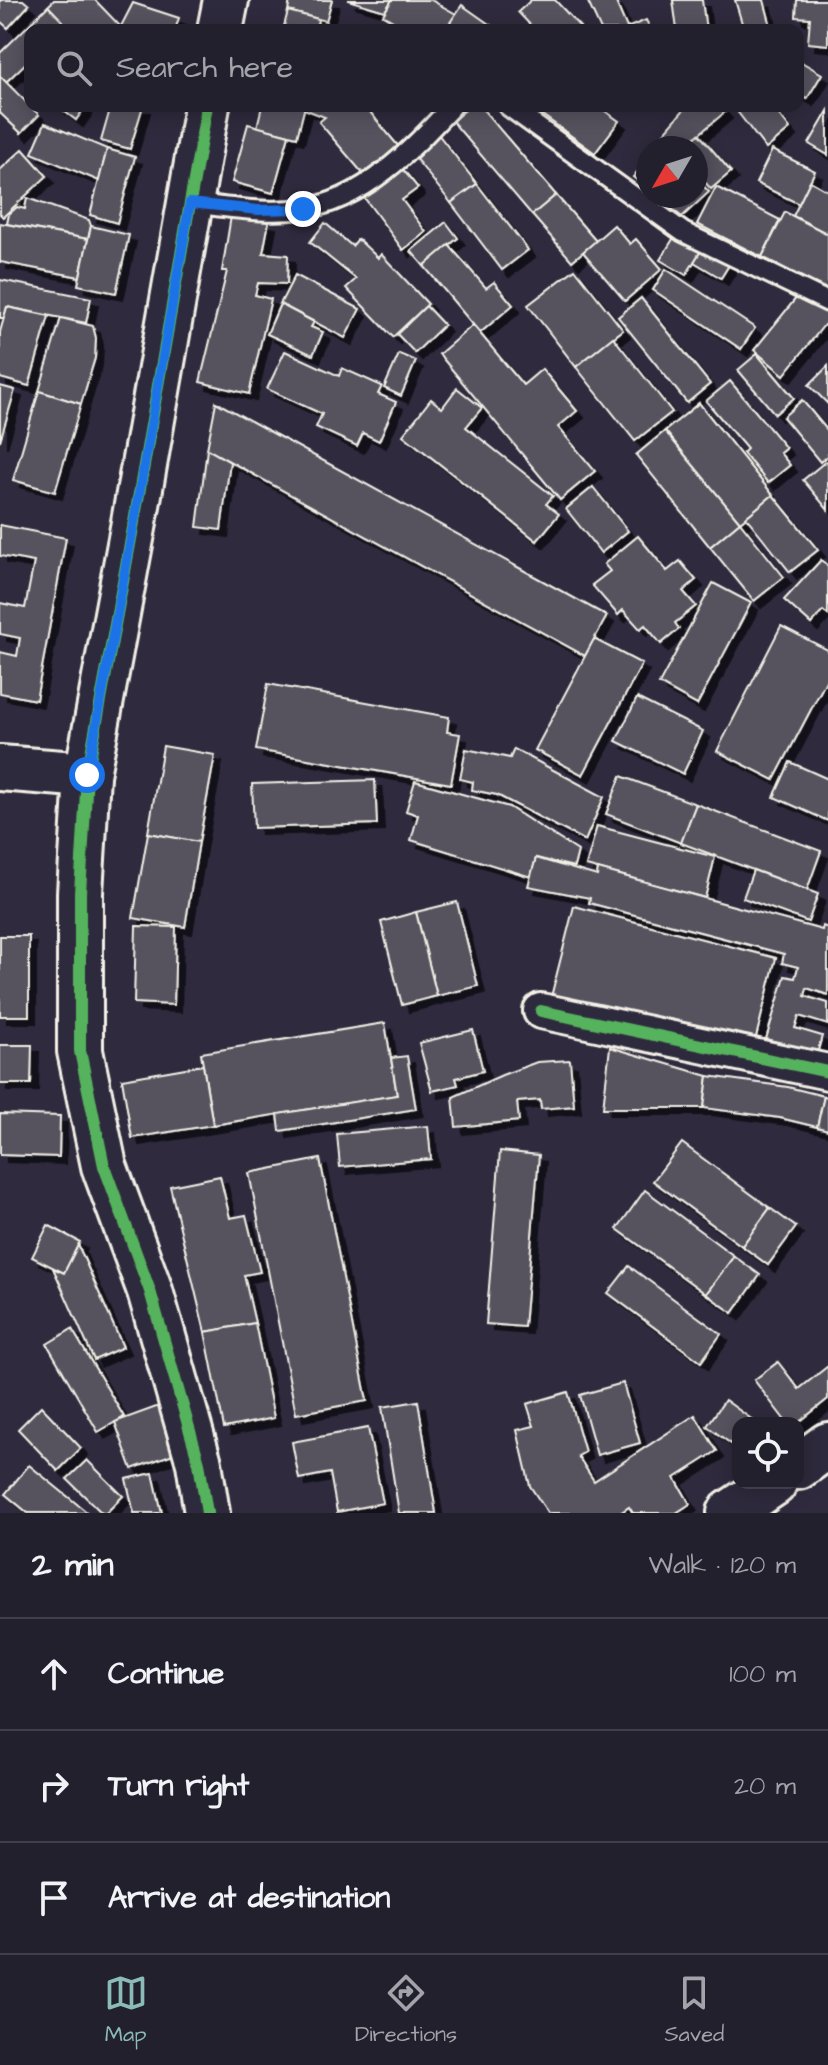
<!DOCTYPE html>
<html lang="en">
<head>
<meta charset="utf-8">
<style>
  :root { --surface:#23202e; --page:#2f2d3a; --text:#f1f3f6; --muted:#a3a3aa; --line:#403e4a; --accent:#8bbbb9 }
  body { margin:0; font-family:"Architects Daughter",sans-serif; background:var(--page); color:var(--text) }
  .controls { position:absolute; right:24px; bottom:24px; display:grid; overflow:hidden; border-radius:16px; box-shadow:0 4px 20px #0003 }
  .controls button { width:72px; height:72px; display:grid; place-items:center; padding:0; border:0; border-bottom:2px solid var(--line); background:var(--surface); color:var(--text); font:40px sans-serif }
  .compass { position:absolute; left:636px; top:136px; width:72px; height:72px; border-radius:50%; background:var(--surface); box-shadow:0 4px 20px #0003; rotate:231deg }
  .stop { position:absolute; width:24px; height:24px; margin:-18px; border:6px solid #1a73e8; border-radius:50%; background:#fff }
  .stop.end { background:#1a73e8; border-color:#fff; box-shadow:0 2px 8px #0008 }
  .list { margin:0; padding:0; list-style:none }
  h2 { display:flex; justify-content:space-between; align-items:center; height:104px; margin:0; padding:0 32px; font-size:34px }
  h2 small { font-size:26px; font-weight:400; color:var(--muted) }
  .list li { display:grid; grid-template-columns:52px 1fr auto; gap:24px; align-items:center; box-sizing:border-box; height:112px; padding:0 32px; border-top:2px solid var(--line) }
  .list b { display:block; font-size:30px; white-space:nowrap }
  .list em { font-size:26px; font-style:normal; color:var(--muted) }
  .icon { flex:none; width:44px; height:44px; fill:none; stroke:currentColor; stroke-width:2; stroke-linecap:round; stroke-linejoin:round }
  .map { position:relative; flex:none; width:828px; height:1513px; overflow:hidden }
  .search { position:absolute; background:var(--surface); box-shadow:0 4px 20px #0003; left:24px; right:24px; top:24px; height:88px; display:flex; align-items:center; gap:20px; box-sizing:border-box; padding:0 28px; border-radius:16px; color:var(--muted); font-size:30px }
  .sheet { height:440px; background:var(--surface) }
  nav { display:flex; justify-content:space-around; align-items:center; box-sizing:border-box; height:112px; border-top:2px solid var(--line); background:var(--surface); font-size:22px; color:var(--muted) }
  nav a { display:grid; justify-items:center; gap:4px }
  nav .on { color:var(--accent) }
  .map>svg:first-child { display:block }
  .building { fill:#56525f; stroke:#f4f1e8; stroke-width:2; filter:url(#shadow) }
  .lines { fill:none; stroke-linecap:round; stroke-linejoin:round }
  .service-casing { stroke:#f4f1e8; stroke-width:24 }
  .minor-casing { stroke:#f4f1e8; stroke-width:40 }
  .tertiary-casing { stroke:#f4f1e8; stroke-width:50 }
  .service { stroke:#2f2a3d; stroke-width:18 }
  .minor { stroke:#2f2a3d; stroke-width:34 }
  .tertiary { stroke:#2f2a3d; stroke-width:44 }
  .cycleway-casing { stroke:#2f2a3d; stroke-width:17 }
  .cycleway { stroke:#56b35d; stroke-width:12 }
  .route { stroke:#1a73e8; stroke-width:10 }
</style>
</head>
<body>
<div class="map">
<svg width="828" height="1513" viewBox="0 0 828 1513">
  <defs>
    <filter id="shadow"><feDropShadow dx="7" dy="7" stdDeviation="0" flood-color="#0009"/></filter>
  </defs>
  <rect width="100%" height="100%" fill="#2f2a3d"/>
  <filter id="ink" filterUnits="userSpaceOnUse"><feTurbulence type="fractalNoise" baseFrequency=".0125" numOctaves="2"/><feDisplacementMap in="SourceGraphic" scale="16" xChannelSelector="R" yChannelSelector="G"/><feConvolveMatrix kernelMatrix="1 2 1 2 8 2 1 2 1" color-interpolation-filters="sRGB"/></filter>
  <g filter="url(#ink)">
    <!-- building -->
    <g class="building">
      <polygon points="0,0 23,0 29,5 8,28 0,21"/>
      <polygon points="54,0 95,0 121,27 119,30 71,30 48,6"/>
      <polygon points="290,0 332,0 326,21 288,11"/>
      <polygon points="348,0 392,0 385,11"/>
      <polygon points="392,0 431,0 456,14 445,30 408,30 383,15"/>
      <polygon points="531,0 555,0 580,27 577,30 535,30 518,12"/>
      <polygon points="587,0 615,0 627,28 646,20 651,30 601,30"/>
      <polygon points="673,0 702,0 706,30 677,30"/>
      <polygon points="735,0 764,0 772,30 744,30"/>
      <polygon points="797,0 828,0 828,45 808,43 810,18 796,17"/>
      <polygon points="133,3 179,18 175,30 119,30"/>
      <polygon points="462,5 496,29 495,30 445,30"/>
      <polygon points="48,6 65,24 59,30 30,30 30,59 6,82 0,76 0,53"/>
      <polygon points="288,11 318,19 317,24 339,30 283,30"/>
      <polygon points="798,60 822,74 807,99 798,94"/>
      <polygon points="0,76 39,115 21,133 0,113"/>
      <polygon points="57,106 86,106 76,120"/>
      <polygon points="111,106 143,106 130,149 101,141"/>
      <polygon points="262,106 305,106 297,137 257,127"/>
      <polygon points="305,106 365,106 399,147 365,176 319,122 325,117 304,109"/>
      <polygon points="470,106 480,106 556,195 532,215 452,121"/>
      <polygon points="547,106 598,106 619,121 595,153 541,114"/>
      <polygon points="687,106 720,106 725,112 683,148 675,148 663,134"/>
      <polygon points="733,106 772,106 790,129 766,149"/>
      <polygon points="828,111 828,155 809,144"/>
      <polygon points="45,123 107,149 99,181 32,153"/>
      <polygon points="248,124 289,135 273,193 232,182"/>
      <polygon points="438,134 477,184 451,203 412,154"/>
      <polygon points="699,134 731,172 711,189 696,172 696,148 683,148"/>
      <polygon points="23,149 47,176 3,217 0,214 0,170"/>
      <polygon points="107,149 135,157 117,223 90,215"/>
      <polygon points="772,150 815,171 799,204 756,183"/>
      <polygon points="648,158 648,189 633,177"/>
      <polygon points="401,167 418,188 402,200 426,232 403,250 363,196"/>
      <polygon points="696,178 709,192 682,217 656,196 696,196"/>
      <polygon points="810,181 828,191 828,234 793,216"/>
      <polygon points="477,184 528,250 502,270 451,203"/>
      <polygon points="716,187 780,220 762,257 697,224"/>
      <polygon points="556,195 596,241 572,261 532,215"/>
      <polygon points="27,198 89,220 91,226 88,239 7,224 9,214 17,207 25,209"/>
      <polygon points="785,212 828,234 828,290 762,257"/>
      <polygon points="231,216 269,222 263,253 288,255 287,284 258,283 255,295 271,299 249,394 200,382 227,271 222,271"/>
      <polygon points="446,222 458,238 424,266 411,251"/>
      <polygon points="0,223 88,239 80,277 0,262"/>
      <polygon points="325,223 352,246 358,239 378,258 381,254 428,304 393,337 346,288 356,279 310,242"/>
      <polygon points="614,225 630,244 636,239 662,269 625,301 583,252"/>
      <polygon points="91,226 129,235 116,293 78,285"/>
      <polygon points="678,231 704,246 686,275 660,260"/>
      <polygon points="449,245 486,288 494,282 513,305 480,333 424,266"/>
      <polygon points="702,249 729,265 721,278 694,262"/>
      <polygon points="575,269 623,330 576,367 528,305"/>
      <polygon points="666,269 755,328 741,349 653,290"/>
      <polygon points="295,275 360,309 345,338 280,304"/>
      <polygon points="0,280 91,298 86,323 7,307 4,318 0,318"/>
      <polygon points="801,292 828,314 828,320 784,375 754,350"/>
      <polygon points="641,298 710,384 687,403 618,317"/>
      <polygon points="280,304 314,322 311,327 323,332 313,355 267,334"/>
      <polygon points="426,306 444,325 415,353 397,334"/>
      <polygon points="7,307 49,316 29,386 0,378 0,332"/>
      <polygon points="61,318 93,326 96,338 95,358 81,404 39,391"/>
      <polygon points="473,325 523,385 542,369 577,411 558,427 595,471 560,500 439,354"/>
      <polygon points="613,337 672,412 635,441 576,367"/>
      <polygon points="285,351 339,376 342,368 382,386 378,394 396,402 379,441 363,433 357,446 316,427 322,414 267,389"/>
      <polygon points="399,354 416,361 401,396 384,388"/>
      <polygon points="757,354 794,398 775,414 738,370"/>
      <polygon points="828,366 828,404 809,385"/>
      <polygon points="730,381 786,448 780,453 790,465 768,483 743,453 747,449 706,401"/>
      <polygon points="0,386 15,390 0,441"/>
      <polygon points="457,388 482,408 466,427 553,496 546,504 559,514 537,541 403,435 431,399 442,408"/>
      <polygon points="39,391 81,404 55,492 13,480"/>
      <polygon points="802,400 828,431 828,455 820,462 783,417"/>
      <polygon points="216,402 607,616 585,656 207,449"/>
      <polygon points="699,403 773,495 740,522 665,431"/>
      <polygon points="665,431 740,522 710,547 636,455"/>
      <polygon points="207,449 230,462 221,530 197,527"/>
      <polygon points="826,461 828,463 828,510 803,480"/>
      <polygon points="593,487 628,531 601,553 566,509"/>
      <polygon points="773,495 818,550 790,572 746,517"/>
      <polygon points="740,522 784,577 754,601 710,547"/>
      <polygon points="0,525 66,538 36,700 0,693 0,652 17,656 20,638 0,634 0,603 25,608 34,562 0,556"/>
      <polygon points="638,536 667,571 680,561 696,580 683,591 696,606 675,623 679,629 661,644 645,625 640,629 623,610 618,615 592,585 610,571 604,564"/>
      <polygon points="821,560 828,566 828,615 823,611 811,624 784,600"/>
      <polygon points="713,583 751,603 697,705 659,684"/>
      <polygon points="781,626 828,650 828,677 774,780 717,751"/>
      <polygon points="594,639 642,664 583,775 535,750"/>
      <polygon points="268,684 449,717 447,732 460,734 451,784 256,750"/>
      <polygon points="637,698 703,731 683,774 616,741"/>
      <polygon points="163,746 215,755 199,842 148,833"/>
      <polygon points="466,749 510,758 514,749 604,797 585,841 497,795 472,790 473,782 460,779"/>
      <polygon points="790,762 828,779 828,821 774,797"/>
      <polygon points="621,776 696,804 681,843 606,814"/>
      <polygon points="375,780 377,824 254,828 252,784"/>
      <polygon points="415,781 509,807 578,851 574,867 536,858 531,877 411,840 418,815 406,811"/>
      <polygon points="696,804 821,851 807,890 681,843"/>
      <polygon points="597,826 715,857 705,898 586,866"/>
      <polygon points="148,833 199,842 185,927 133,918"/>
      <polygon points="536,858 597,876 598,869 822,930 823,926 828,928 828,995 807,988 805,996 828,1003 828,1025 799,1016 795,1028 822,1036 817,1054 766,1039 785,976 795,978 798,967 782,963 784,954 589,903 590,898 528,886"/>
      <polygon points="753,870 818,894 808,922 743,898"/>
      <polygon points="457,902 478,986 437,996 416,912"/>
      <polygon points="574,906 776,958 753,1049 551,997"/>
      <polygon points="416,912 437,996 402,1005 381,922"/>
      <polygon points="136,926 176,927 174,1005 134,1003"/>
      <rect x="0" y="936" width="29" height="80"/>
      <polygon points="385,1023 397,1095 213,1125 201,1053"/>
      <polygon points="473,1030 483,1071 456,1078 458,1085 432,1091 419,1043"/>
      <polygon points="0,1045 32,1045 31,1084 0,1084"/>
      <polygon points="610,1047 708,1076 704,1108 603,1108"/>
      <polygon points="407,1056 416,1109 280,1131 278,1114 397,1095 391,1058"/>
      <polygon points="570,1060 574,1106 541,1109 540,1100 517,1102 519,1121 456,1127 453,1097 502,1075 537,1062"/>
      <polygon points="203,1065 213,1125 132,1138 122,1079"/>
      <polygon points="708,1076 788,1087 824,1096 817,1127 780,1118 704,1108"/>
      <polygon points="824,1096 828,1097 828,1130 817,1127"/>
      <polygon points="0,1114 60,1116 59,1157 0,1155"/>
      <polygon points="428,1126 431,1159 340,1167 337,1134"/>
      <polygon points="682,1143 770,1208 742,1246 653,1181"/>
      <polygon points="500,1151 539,1155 524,1327 486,1324"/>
      <polygon points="320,1159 367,1401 296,1414 249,1173"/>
      <polygon points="220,1176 230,1218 246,1215 260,1272 244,1275 255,1323 205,1332 170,1186"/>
      <polygon points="645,1190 734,1256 706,1294 617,1229"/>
      <polygon points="770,1208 796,1227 768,1265 742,1246"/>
      <polygon points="48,1225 80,1242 64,1273 32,1257"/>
      <polygon points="78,1245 123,1347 94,1360 53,1268 64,1273"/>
      <polygon points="734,1256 760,1275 733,1313 706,1294"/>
      <polygon points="629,1266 721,1334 701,1362 608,1293"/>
      <polygon points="255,1323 274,1418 224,1428 205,1332"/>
      <polygon points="72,1329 124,1417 98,1432 47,1344"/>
      <polygon points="778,1362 799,1389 828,1366 828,1399 798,1423 787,1423 754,1380"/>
      <polygon points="623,1383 640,1443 597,1455 580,1395"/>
      <polygon points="568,1392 585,1452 578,1456 594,1481 695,1415 717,1451 675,1478 690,1504 676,1513 633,1513 629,1507 620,1513 548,1513 530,1486 517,1430 534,1426 527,1404"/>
      <polygon points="725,1400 757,1423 738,1423 738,1449 707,1426"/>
      <polygon points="418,1401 436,1513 399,1513 382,1407"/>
      <polygon points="41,1406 81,1448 58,1471 18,1429"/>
      <polygon points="159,1406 176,1453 132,1469 115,1422"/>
      <polygon points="368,1428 383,1503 337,1512 330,1473 299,1479 292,1442"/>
      <polygon points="87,1460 123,1496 106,1513 102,1513 67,1479"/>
      <polygon points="29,1465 88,1513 28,1513 5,1494"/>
      <polygon points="153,1473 162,1513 134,1513 126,1479"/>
    </g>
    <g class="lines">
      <!-- service casing -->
      <g class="service-casing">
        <g id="service">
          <polyline points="508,106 683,232 828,302"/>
          <path d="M190,203c37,4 75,11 112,6 62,-8 110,-60 150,-103"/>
        </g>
      </g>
      <!-- minor casing -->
      <g class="minor-casing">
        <polyline id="minor" points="541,1011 828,1072"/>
      </g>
      <!-- tertiary casing -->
      <g class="tertiary-casing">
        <g id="tertiary">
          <polyline points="220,30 226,0"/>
          <polyline points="0,768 87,775"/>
          <polyline points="798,1467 828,1445"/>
          <polyline points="207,1513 199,1463 150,1291 104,1166 80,1051 80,893 87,775 133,528 207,106"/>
          <polyline points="730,1513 774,1483"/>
        </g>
      </g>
      <!-- service -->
      <use href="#service" class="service"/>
      <!-- minor -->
      <use href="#minor" class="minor"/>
      <!-- tertiary -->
      <use href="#tertiary" class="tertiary"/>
      <!-- cycleway casing -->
      <g class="cycleway-casing">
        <g id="cycleway">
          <polyline points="541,1011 828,1072"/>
          <polyline points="207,1513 199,1463 150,1291 104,1166 80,1051 80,893 87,775 133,528 207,106"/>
        </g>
      </g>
      <!-- cycleway -->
      <use href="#cycleway" class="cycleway"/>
    </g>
  </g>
  <g class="lines" filter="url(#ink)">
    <!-- route -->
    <polyline class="route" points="87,775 133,528 190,203 258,210 303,209"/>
  </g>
</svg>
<div class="controls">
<button><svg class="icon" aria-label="locate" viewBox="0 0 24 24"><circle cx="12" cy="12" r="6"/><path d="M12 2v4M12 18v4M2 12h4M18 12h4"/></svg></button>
</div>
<svg class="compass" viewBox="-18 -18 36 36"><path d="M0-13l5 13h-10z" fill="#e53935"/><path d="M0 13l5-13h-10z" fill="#a3a3aa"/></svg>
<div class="stop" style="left:87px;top:775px"></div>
<div class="stop end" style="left:303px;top:209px"></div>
<div class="search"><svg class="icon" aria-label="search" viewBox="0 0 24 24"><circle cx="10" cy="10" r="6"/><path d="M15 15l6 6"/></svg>Search here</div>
</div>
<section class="sheet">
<h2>2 min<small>Walk · 120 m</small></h2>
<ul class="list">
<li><svg class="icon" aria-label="ahead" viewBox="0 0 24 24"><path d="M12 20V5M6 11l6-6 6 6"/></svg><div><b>Continue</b></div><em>100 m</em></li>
<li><svg class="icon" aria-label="right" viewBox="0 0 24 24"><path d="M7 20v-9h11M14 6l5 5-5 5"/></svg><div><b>Turn right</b></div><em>20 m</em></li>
<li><svg class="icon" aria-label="arrive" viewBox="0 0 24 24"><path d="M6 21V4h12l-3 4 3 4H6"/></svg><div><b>Arrive at destination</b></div></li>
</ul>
</section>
<nav>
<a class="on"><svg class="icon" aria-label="map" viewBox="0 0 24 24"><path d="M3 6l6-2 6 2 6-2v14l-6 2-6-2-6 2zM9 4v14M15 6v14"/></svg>Map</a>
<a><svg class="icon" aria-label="directions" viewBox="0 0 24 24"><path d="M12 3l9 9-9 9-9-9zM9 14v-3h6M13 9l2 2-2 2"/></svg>Directions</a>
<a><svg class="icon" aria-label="saved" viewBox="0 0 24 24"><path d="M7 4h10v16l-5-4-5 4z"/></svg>Saved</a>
</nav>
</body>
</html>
